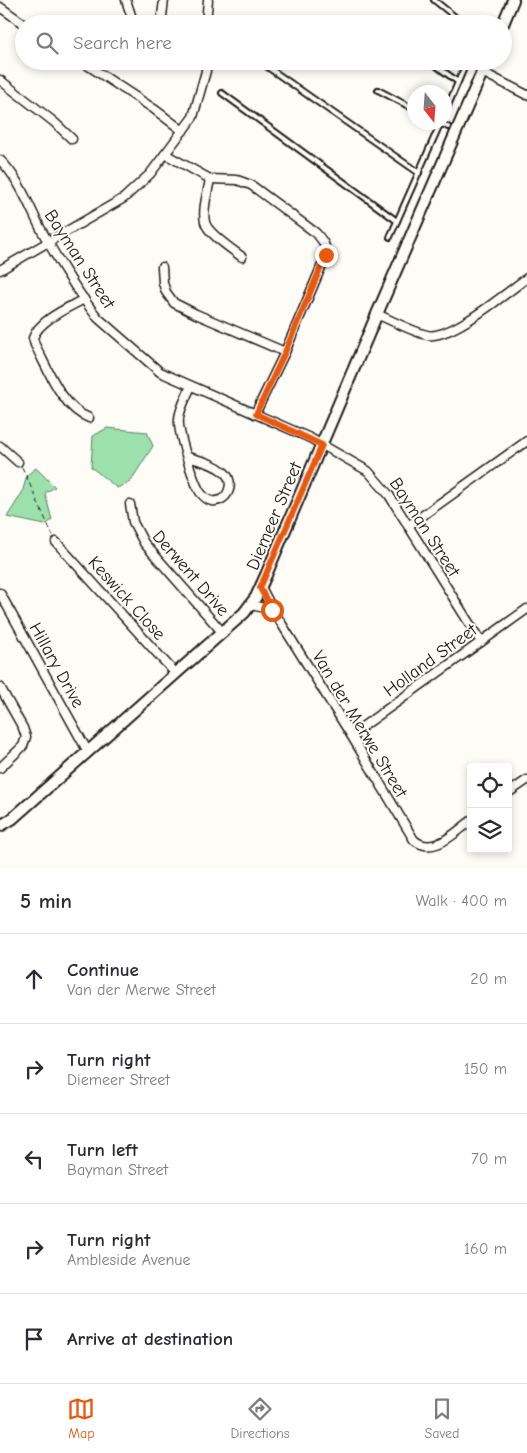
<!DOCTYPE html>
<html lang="en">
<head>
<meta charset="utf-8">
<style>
  :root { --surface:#fff; --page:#f2f2f3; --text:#2b2b33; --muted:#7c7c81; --line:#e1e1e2; --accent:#ea580c }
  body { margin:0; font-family:"Comic Neue",sans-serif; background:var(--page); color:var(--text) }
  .controls { position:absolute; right:15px; bottom:15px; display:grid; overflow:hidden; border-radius:5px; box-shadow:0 2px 8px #0003 }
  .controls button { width:45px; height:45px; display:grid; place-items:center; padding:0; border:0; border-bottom:1px solid var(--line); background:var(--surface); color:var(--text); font:25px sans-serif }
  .compass { position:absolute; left:407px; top:85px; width:45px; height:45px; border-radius:50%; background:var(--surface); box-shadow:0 2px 8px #0003; rotate:163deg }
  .stop { position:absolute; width:15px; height:15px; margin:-11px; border:4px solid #ea580c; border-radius:50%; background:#fff }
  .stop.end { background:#ea580c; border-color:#fff; box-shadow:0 1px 5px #0008 }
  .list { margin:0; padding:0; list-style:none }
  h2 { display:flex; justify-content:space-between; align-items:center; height:65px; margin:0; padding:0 20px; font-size:21px }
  h2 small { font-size:16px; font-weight:400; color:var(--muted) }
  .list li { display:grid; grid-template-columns:32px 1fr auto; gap:15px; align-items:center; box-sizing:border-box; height:90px; padding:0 20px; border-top:1px solid var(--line) }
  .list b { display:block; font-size:19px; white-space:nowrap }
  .list p { margin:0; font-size:16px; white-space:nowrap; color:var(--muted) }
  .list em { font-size:16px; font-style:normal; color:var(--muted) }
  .icon { flex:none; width:28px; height:28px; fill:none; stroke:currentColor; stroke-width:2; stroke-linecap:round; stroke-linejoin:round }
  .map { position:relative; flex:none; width:527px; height:868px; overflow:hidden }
  .search { position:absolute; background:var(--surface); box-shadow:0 2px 8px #0003; left:15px; right:15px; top:15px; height:55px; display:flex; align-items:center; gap:12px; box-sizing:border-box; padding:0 18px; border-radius:28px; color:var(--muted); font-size:19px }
  .sheet { height:515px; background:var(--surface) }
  nav { display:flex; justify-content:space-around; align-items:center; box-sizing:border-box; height:70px; border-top:1px solid var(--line); background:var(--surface); font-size:14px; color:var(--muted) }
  nav a { display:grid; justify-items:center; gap:2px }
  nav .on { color:var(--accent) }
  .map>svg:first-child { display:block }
  .green { fill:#9ce0ab; stroke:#5c7e64 }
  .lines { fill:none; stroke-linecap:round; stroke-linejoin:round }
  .service-casing { stroke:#1c1c1c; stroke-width:8 }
  .minor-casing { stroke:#1c1c1c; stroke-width:11 }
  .tertiary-casing { stroke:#1c1c1c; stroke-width:14 }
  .path { stroke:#1c1c1c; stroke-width:1; stroke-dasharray:5 4; stroke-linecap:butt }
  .service { stroke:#fdfcf7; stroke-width:4 }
  .minor { stroke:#fdfcf7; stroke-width:8 }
  .tertiary { stroke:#fdfcf7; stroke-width:10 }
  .route { stroke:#ea580c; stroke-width:6 }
  .labels { text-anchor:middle; stroke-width:4; stroke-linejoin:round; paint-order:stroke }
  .street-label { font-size:18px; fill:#1c1c1c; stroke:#fdfcf7 }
</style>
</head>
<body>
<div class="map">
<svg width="527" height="868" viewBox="0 0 527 868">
  <rect width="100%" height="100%" fill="#fdfcf7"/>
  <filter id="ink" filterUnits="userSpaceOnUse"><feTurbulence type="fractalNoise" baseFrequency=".02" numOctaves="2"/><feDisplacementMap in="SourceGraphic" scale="10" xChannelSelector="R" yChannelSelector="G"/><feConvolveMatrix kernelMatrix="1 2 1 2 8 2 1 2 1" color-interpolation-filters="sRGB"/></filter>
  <g filter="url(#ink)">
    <!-- green -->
    <g class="green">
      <polygon points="107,428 147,432 153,446 130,482 117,488 91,467 93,436"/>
      <polygon points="36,468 55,487 45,493 52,520 45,525 7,517 22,493 27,475"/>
    </g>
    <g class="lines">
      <!-- service casing -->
      <g class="service-casing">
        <g id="service">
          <polyline points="434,0 464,24"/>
          <polyline points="245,24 245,21"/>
          <polyline points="259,61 419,173"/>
          <polyline points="430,61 458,82"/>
          <polyline points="378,90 414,109"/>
          <polyline points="222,93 397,221"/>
          <polyline points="444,115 467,61"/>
          <polyline points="439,122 448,127"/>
          <polyline points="390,237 441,122"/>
        </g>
      </g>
      <!-- minor casing -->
      <g class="minor-casing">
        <g id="minor">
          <polyline points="126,0 132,18 139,24"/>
          <polyline points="0,7 24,24"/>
          <polyline points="161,24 164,0"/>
          <polyline points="206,24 208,0"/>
          <polyline points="81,61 154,109 183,131"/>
          <polyline points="482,72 527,95"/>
          <polyline points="0,80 54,122 72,139"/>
          <path d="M165,154l45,25 27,1 14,5 65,48c7,8 12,14 9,25l-40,94 -30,62"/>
          <path d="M0,160c20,19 30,49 43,73 16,29 34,59 55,85l62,54 150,66 58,33 21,24 92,147"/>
          <path d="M210,179c-2,13 -8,30 -5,43 2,11 28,28 37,35"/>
          <polyline points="162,267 163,283 166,292 174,303 196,314 285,352"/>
          <polyline points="0,270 124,198 150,174 193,117 206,71 206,61"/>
          <path d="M84,299c-16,9 -45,21 -51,39l2,7c13,24 27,63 54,73"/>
          <path d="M377,314c13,6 37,18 50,21 24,5 80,-43 100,-57"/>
          <polyline points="0,446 18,462"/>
          <path d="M188,457c12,4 26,6 36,15 12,10 4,31 -12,29 -5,-1 -9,-5 -12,-9 -7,-12 -23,-61 -21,-74 1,-10 8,-22 12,-32"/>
          <polyline points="130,504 133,522 144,543 223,633"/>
          <polyline points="408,526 527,441"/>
          <polyline points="56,542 176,674"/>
          <path d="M261,587l12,23 78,125 63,105c20,16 40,-7 57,-19"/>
          <polyline points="0,593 88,752"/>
          <polyline points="251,605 273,610"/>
          <polyline points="0,687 23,728 26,737 23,746 0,768"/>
          <polyline points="351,735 527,609"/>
          <polyline points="508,793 527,780"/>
        </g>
      </g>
      <!-- tertiary casing -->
      <g class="tertiary-casing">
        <g id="tertiary">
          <polyline points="503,24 513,0"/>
          <polyline points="0,826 12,819 244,613 256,597 266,575 377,314 487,61"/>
        </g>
      </g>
      <!-- path -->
      <polyline class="path" points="22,467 53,536"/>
      <!-- service -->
      <use href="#service" class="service"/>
      <!-- minor -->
      <use href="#minor" class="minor"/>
      <!-- tertiary -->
      <use href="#tertiary" class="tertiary"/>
    </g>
  </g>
  <g class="lines" filter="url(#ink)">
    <!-- route -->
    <polyline class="route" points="272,610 260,588 322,445 256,414 285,352 326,255"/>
  </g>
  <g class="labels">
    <!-- street labels -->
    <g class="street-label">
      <text transform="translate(80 259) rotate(57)" y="6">Bayman Street</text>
      <text transform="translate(274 516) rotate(-67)" y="6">Diemeer Street</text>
      <text transform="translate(425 527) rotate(57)" y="6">Bayman Street</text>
      <text transform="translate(191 573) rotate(49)" y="6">Derwent Drive</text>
      <text transform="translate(127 598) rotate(48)" y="6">Keswick Close</text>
      <text transform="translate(430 660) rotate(-36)" y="6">Holland Street</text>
      <text transform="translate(57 665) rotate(61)" y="6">Hillary Drive</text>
      <text transform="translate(360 724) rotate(59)" y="6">Van der Merwe Street</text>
    </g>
  </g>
</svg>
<div class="controls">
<button><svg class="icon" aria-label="locate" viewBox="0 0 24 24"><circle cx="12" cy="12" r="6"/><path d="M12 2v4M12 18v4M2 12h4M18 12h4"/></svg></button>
<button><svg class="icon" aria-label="layers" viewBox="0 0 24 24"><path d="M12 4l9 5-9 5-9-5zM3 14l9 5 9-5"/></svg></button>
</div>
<svg class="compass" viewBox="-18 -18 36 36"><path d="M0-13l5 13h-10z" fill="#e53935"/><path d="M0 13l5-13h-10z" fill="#7c7c81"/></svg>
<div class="stop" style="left:272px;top:610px"></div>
<div class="stop end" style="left:326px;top:255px"></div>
<div class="search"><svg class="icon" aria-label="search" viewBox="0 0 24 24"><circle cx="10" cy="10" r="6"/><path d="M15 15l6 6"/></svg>Search here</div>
</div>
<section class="sheet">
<h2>5 min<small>Walk · 400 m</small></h2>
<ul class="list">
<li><svg class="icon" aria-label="ahead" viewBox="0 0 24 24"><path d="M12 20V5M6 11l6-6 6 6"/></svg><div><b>Continue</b><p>Van der Merwe Street</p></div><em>20 m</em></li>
<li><svg class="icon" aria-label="right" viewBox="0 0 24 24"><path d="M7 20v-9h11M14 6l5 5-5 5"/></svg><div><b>Turn right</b><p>Diemeer Street</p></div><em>150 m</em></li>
<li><svg class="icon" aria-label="left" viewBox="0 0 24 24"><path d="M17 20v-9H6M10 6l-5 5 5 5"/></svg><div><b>Turn left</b><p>Bayman Street</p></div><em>70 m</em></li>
<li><svg class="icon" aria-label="right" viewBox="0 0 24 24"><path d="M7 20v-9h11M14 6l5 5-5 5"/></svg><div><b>Turn right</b><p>Ambleside Avenue</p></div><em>160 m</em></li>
<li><svg class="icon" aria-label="arrive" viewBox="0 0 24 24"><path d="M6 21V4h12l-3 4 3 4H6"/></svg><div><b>Arrive at destination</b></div></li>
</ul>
</section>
<nav>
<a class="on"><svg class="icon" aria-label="map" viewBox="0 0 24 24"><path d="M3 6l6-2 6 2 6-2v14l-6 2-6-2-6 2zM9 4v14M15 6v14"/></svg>Map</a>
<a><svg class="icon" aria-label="directions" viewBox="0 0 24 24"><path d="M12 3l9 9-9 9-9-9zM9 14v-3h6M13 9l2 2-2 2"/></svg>Directions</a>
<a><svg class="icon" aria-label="saved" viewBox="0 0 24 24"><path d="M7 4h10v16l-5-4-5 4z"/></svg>Saved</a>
</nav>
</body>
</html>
